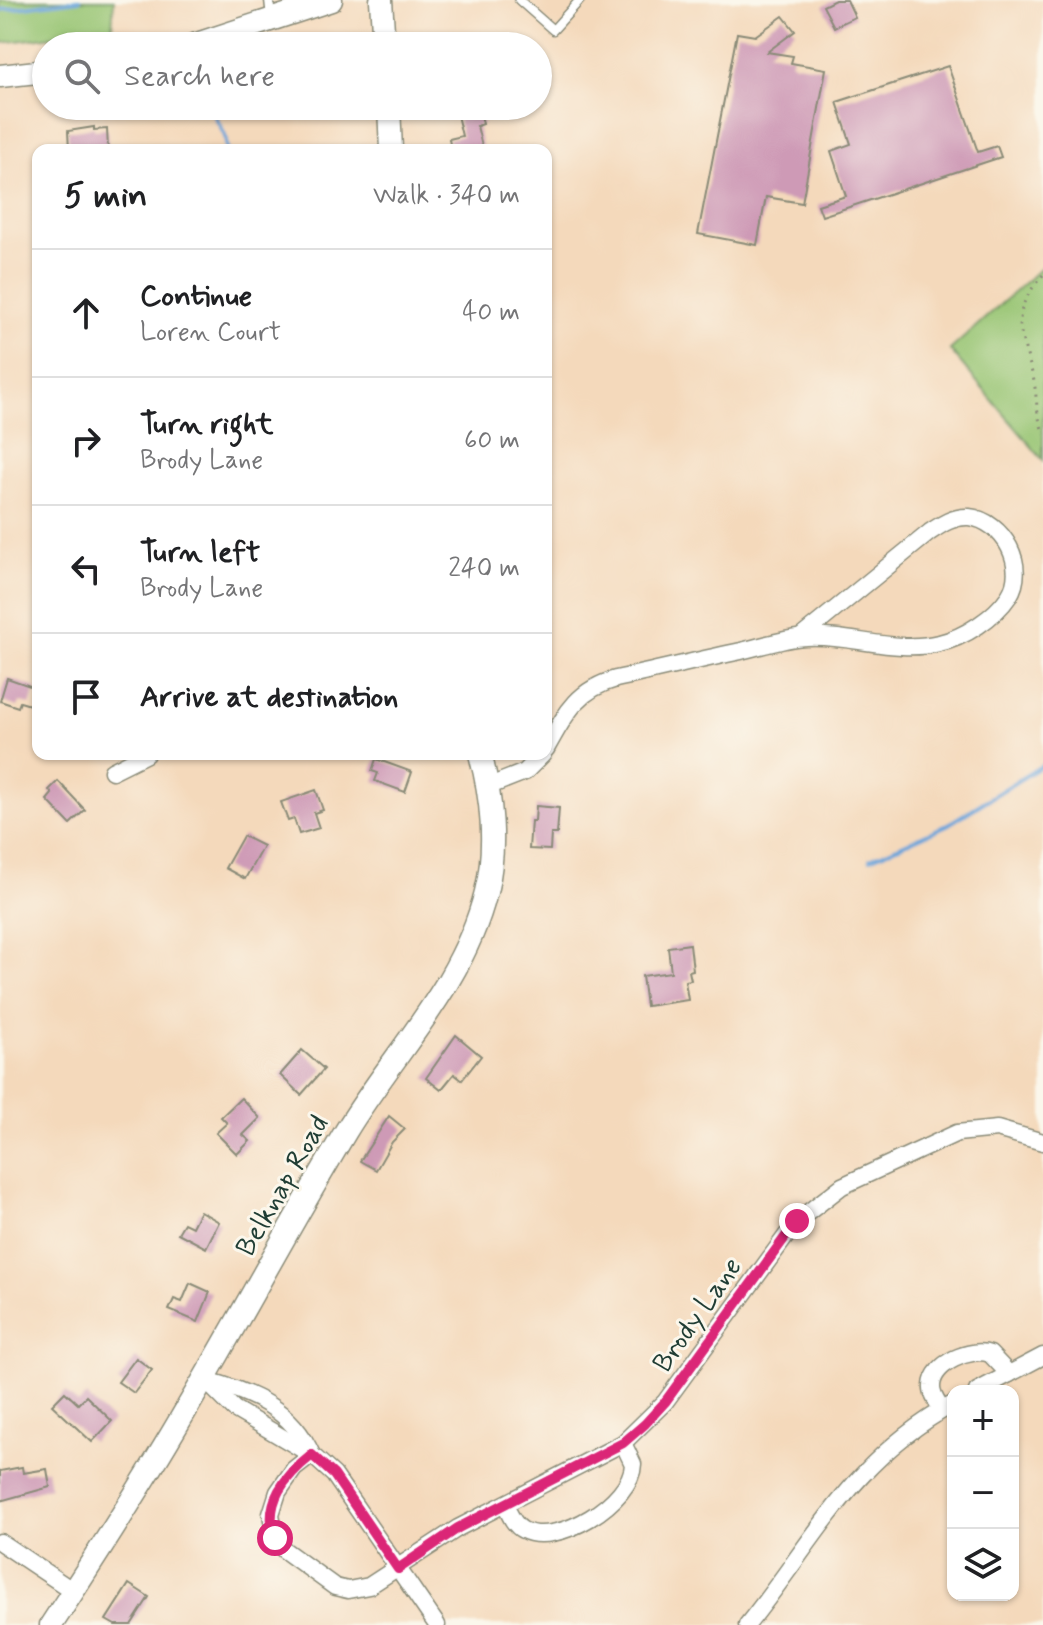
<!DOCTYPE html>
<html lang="en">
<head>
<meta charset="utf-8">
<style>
  :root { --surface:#fff; --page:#f6f6f6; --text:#202124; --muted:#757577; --line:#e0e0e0 }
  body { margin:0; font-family:Mynerve,sans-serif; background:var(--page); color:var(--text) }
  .controls { position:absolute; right:24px; bottom:24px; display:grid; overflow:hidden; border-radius:16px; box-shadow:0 2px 6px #0004 }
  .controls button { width:72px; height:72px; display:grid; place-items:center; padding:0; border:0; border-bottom:2px solid var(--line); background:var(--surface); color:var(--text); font:40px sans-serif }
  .stop { position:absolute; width:24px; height:24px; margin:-18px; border:6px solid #db2777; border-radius:50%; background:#fff }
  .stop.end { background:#db2777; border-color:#fff; box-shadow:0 2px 8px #0008 }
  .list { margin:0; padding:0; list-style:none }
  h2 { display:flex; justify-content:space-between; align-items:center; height:104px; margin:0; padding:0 32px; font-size:34px }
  h2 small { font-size:26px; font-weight:400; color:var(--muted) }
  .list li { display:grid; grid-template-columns:52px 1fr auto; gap:24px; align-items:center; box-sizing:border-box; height:128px; padding:0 32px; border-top:2px solid var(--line) }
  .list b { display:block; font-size:30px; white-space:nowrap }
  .list p { margin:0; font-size:26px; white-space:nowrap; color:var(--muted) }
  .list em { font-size:26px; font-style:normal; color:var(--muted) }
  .icon { flex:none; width:44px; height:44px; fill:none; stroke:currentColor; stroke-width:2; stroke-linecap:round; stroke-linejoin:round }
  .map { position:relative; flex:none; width:1043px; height:1625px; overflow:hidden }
  .search { position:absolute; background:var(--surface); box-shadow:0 2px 6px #0004; left:32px; top:32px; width:520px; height:88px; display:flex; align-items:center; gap:20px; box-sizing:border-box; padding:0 28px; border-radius:44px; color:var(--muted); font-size:30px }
  .panel { position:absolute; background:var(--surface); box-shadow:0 2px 6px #0004; left:32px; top:144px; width:520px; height:616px; border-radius:16px }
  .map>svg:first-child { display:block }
  .green { fill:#98c573; stroke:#5c8154; stroke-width:2 }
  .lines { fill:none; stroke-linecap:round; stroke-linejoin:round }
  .stream { stroke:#6aa4da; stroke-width:4 }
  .building { fill:#ce9ab6 }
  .lane-casing { stroke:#8a8b78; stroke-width:11 }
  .street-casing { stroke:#8a8b78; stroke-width:19 }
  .secondary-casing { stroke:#8a8b78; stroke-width:25 }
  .path { stroke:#8a8b78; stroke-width:3; stroke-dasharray:2 6; stroke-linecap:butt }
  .lane { stroke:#fff; stroke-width:8 }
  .street { stroke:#fff; stroke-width:16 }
  .secondary { stroke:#fff; stroke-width:22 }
  .route { stroke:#db2777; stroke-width:10 }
  .labels { text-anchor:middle; stroke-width:6; stroke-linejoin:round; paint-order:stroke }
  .street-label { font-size:28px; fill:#1f3d34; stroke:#fbf7ec }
</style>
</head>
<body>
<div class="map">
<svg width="1043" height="1625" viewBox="0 0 1043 1625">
  <rect width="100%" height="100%" fill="#fbf7ec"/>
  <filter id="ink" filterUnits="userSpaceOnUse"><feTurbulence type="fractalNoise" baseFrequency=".0125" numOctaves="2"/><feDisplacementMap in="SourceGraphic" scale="16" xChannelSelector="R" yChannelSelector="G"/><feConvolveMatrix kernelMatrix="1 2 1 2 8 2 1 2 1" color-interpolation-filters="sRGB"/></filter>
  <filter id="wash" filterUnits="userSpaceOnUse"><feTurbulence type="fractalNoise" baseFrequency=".006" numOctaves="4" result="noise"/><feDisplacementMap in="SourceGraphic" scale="32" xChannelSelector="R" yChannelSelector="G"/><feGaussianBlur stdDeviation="1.8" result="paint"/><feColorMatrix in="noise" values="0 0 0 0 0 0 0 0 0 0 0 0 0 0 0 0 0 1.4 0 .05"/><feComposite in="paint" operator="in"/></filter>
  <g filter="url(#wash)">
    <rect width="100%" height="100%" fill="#f4d9bb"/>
    <!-- green -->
    <g class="green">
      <polygon points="0,0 114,0 112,28 1,43"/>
      <polygon points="1043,266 1043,460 950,350"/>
    </g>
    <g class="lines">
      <!-- stream -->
      <g class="stream">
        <polyline points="0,10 79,0"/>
        <polyline points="210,106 225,136 227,150"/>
        <polyline points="870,859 947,825 1043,765"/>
      </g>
    </g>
    <g id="blocks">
      <!-- building -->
      <g class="building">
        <polygon points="835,0 847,0 855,17 834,27 823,6"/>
        <polygon points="783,16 795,31 767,52 793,56 791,63 826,69 802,203 766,197 757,245 698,234 737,33 755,36"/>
        <polygon points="948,66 978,152 997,146 1001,157 822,216 818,205 846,196 831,151 851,144 837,102"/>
        <polygon points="479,106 483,124 477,126 483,150 451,150 449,139 462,136 456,111"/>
        <polygon points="94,127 94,130 107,129 108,149 69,150 68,131"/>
        <polygon points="7,678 36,688 30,705 20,702 18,707 0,701"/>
        <polygon points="376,759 412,772 405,792 375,781 378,773 372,771"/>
        <polygon points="58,781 85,810 70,824 47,800 52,794 49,790"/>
        <polygon points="316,790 323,810 314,813 319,828 299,834 294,819 288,821 281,802"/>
        <polygon points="536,806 559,808 557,834 551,834 550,850 529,849 531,821 535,821"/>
        <polygon points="243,836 263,846 245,879 225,868"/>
        <polygon points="690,944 693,970 689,971 691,980 685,981 688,1000 646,1006 642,976 671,972 668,947"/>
        <polygon points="456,1035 481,1056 462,1080 454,1074 441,1090 426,1078"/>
        <polygon points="302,1050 324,1069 301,1095 280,1075"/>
        <polygon points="241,1098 260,1118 243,1135 250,1141 237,1154 216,1133 227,1123 221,1117"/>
        <polygon points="389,1116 405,1129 392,1142 376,1170 360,1161"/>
        <polygon points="200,1211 219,1222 206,1248 178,1233 184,1223 192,1227"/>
        <polygon points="190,1283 210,1292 198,1322 169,1310 174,1299 182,1302"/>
        <polygon points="136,1358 152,1370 134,1393 118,1382"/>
        <polygon points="65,1392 78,1404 86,1396 112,1421 92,1442 52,1405"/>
        <polygon points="22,1467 23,1473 47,1469 50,1487 0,1501 0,1471"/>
        <polygon points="129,1584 149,1597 131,1625 115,1625 106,1620"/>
      </g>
    </g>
  </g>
  <g filter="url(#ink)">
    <use href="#blocks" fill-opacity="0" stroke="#8a8b78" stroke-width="2"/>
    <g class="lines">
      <!-- lane casing -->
      <g class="lane-casing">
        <g id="lane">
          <polyline points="269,0 271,17"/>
          <polyline points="519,0 553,30 580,0"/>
        </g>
      </g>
      <!-- street casing -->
      <g class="street-casing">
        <g id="street">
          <path d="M546,749c19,-34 30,-59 70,-70 42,-9 83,-19 125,-28 21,-5 44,-13 65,-14 44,-3 91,17 133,6 25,-5 56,-26 70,-47 19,-29 -5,-75 -40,-79 -15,-1 -27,7 -39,15l-129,105"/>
          <polyline points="112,771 146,754"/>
          <polyline points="487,787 525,772 543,754"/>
          <polyline points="204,1379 234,1409 312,1455 334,1475 437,1625"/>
          <path d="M206,1380c45,12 86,29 106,75"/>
          <polyline points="977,1391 1043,1356"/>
          <path d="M942,1410c-4,-7 -11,-15 -10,-24 1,-23 39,-39 58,-32l19,20"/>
          <polyline points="312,1455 294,1469 278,1492 271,1514 275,1538 284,1550 335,1587 348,1590 369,1586 458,1528 623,1443 665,1402 797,1221 842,1186 957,1133 997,1129 1043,1142"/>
          <path d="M505,1505c4,8 9,21 18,25 33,18 109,-28 110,-66l-10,-21"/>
          <polyline points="0,1542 73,1591"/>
          <path d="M747,1625c69,-86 104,-164 206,-221"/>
        </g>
      </g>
      <!-- secondary casing -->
      <g class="secondary-casing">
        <g id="secondary">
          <polyline points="381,0 384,46"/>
          <polyline points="191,46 331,0"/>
          <polyline points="0,76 46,71"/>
          <polyline points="389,106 391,150"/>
          <path d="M51,1625c44,-67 88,-135 129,-205 57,-96 109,-194 166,-289 48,-79 117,-146 140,-239 11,-44 6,-95 -6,-138"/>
        </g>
      </g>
      <!-- path -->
      <path class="path" d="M1043,275c-38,43 -20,58 -9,106 3,17 2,33 9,50"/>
      <!-- lane -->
      <use href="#lane" class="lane"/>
      <!-- street -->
      <use href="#street" class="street"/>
      <!-- secondary -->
      <use href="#secondary" class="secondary"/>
    </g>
  </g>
  <g class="lines" filter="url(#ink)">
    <!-- route -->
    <path class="route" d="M275,1538c-12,-36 10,-62 37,-83l22,20 64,94 60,-41 165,-85 22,-19 20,-22 132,-181"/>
  </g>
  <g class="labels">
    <!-- street labels -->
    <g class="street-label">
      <text transform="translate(281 1185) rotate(-60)" y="10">Belknap Road</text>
      <text transform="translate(696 1314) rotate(-55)" y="10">Brody Lane</text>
    </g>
  </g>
</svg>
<div class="controls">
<button>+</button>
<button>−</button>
<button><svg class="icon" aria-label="layers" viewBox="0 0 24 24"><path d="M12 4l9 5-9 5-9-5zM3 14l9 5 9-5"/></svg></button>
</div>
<div class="stop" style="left:275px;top:1538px"></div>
<div class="stop end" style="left:797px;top:1221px"></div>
<div class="search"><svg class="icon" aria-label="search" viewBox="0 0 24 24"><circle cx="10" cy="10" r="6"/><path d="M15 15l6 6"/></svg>Search here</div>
<section class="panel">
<h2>5 min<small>Walk · 340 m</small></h2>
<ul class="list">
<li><svg class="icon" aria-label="ahead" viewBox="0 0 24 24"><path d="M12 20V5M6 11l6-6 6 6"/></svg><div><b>Continue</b><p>Loren Court</p></div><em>40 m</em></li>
<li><svg class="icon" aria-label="right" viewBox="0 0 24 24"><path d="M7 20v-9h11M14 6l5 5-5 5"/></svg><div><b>Turn right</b><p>Brody Lane</p></div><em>60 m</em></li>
<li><svg class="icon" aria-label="left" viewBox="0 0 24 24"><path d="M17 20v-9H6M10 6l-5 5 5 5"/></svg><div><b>Turn left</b><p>Brody Lane</p></div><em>240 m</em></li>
<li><svg class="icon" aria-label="arrive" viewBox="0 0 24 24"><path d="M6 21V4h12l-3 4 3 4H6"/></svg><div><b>Arrive at destination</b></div></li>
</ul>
</section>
</div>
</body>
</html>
